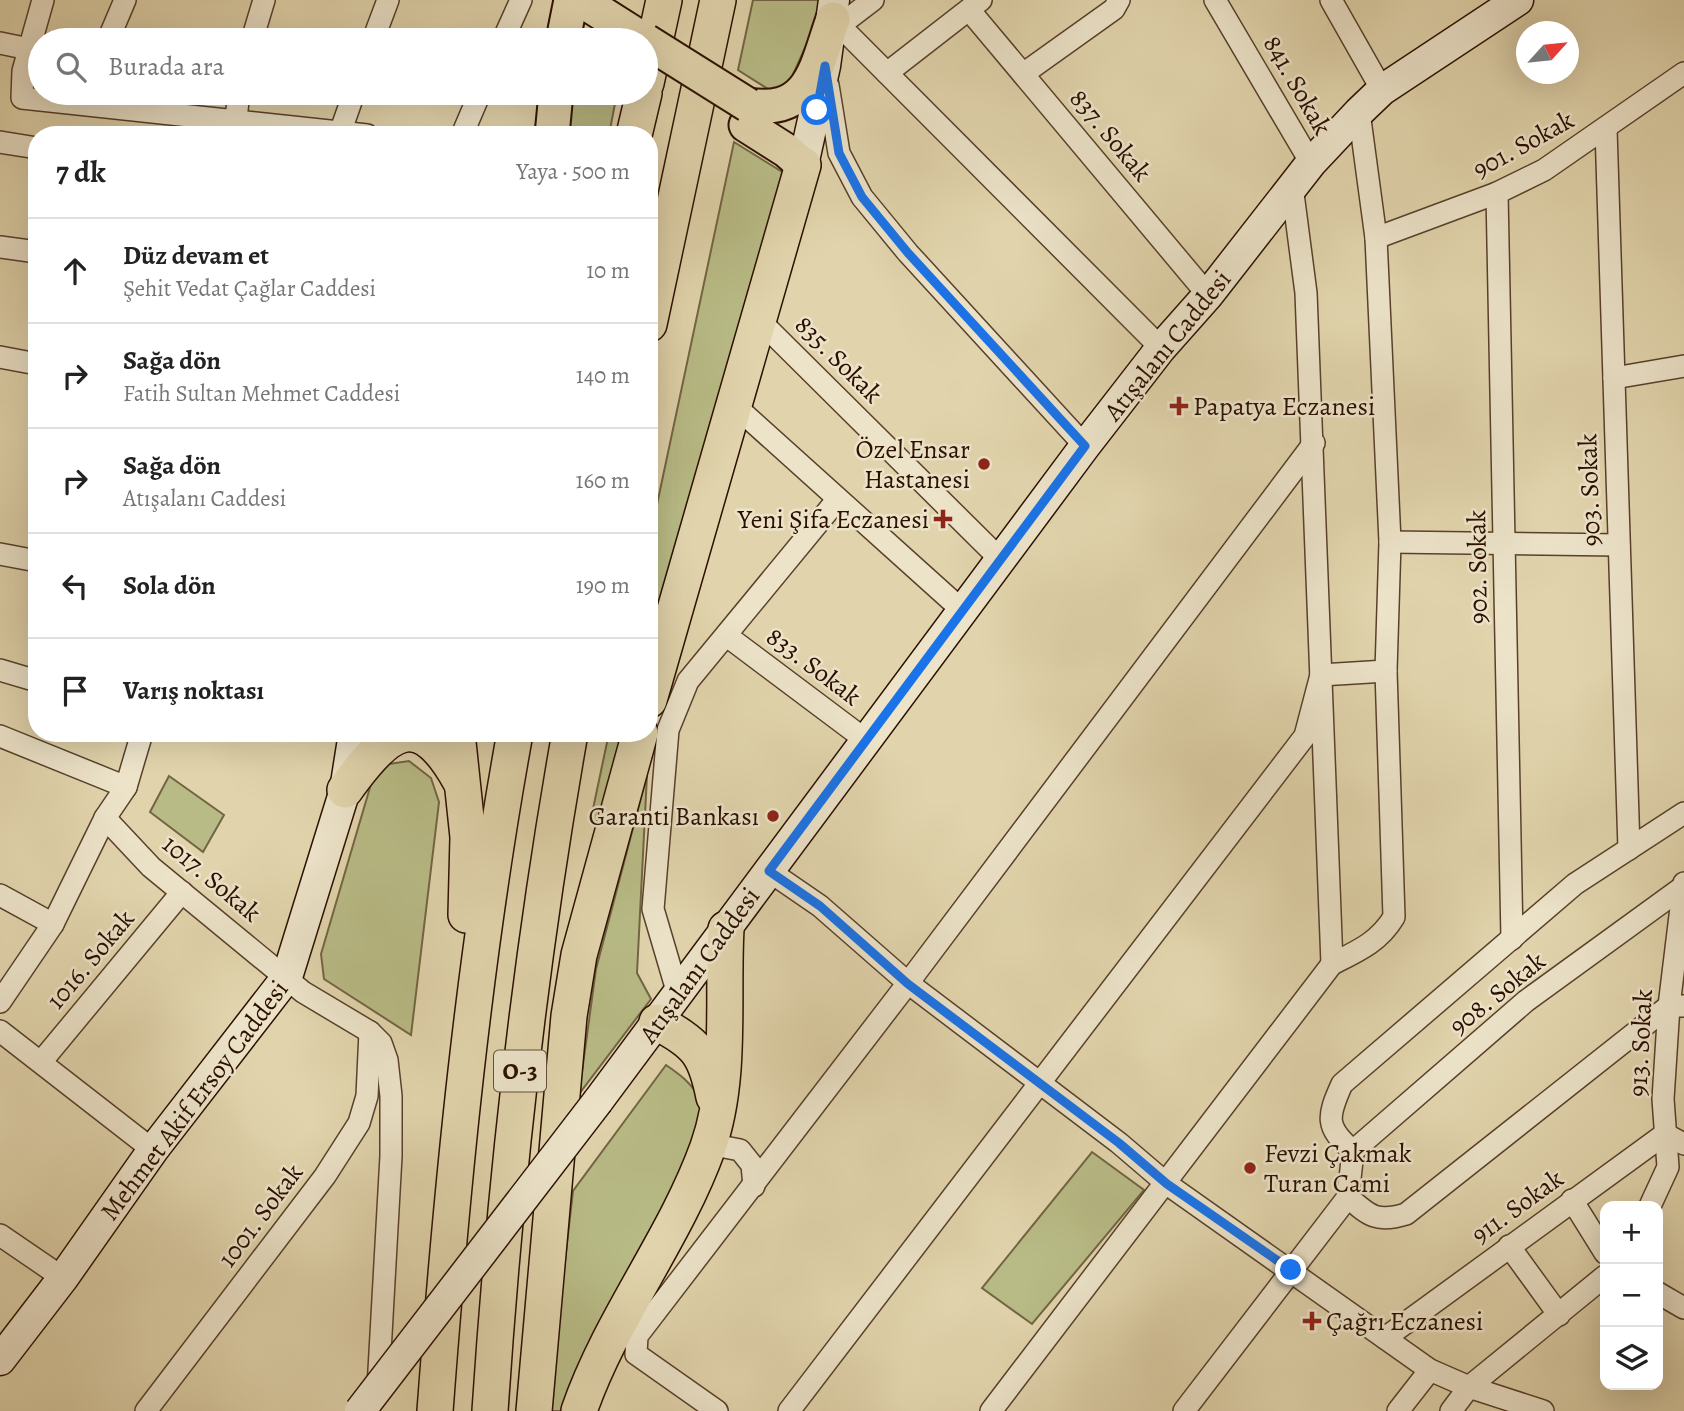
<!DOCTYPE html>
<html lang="tr">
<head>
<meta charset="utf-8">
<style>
  :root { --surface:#fff; --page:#f2f2f2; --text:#222; --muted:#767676; --line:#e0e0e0 }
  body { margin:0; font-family:Alegreya,serif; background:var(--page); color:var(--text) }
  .controls { position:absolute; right:21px; bottom:21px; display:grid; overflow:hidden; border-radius:14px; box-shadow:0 7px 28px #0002 }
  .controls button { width:63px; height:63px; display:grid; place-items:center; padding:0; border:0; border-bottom:2px solid var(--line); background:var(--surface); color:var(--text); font:35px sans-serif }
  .compass { position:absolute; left:1516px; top:21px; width:63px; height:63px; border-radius:50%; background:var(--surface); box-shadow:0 7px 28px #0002; rotate:63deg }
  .stop { position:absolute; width:21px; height:21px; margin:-16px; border:5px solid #1a73e8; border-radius:50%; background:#fff }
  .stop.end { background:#1a73e8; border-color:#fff; box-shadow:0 2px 7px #0008 }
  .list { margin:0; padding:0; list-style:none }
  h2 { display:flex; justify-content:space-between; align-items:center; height:91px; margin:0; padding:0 28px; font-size:30px }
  h2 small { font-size:23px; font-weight:400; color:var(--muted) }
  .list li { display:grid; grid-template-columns:46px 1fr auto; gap:21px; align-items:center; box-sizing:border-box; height:105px; padding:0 28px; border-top:2px solid var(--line) }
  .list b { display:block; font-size:26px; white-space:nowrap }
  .list p { margin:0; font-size:23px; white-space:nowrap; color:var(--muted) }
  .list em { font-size:23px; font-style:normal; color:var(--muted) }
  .icon { flex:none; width:38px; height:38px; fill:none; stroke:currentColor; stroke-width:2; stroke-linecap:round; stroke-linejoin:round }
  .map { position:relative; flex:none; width:1684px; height:1411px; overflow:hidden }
  .search { position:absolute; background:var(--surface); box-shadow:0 7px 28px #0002; left:28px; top:28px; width:630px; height:77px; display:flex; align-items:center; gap:18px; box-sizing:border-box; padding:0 24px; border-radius:38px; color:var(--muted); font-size:26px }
  .panel { position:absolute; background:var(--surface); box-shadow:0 7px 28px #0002; left:28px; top:126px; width:630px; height:616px; border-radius:28px }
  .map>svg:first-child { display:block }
  .green { fill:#b8bb86; stroke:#726543; stroke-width:2 }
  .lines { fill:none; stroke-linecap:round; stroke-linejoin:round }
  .minor-casing { stroke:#58402b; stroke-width:24 }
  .secondary-casing { stroke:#2b0f00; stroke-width:33 }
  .primary-casing { stroke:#2b0f00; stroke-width:37 }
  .trunk-casing { stroke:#2b0f00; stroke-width:38 }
  .minor { stroke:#ece3c9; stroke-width:21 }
  .secondary { stroke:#ece3c9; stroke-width:30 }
  .primary { stroke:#e1d4ac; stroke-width:33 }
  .trunk { stroke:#e1d4ac; stroke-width:35 }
  .secondary-bridge-casing { stroke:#2b0f00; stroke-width:33; stroke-linecap:butt }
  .primary-bridge-casing { stroke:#2b0f00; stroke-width:37; stroke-linecap:butt }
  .secondary-bridge { stroke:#ece3c9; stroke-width:30 }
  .primary-bridge { stroke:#e1d4ac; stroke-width:33 }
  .route { stroke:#1a73e8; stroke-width:9 }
  .poi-dot { fill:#8f2418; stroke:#ece3c9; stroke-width:2.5 }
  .labels { text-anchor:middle; stroke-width:5; stroke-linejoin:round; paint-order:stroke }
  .shield { fill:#ece3c9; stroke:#654f3c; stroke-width:2 }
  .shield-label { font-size:24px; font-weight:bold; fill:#2b0f00 }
  .street-label { font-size:26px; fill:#2b0f00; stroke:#ece3c9 }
  .poi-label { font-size:26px; fill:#2b0f00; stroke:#ece3c9; text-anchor:start }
</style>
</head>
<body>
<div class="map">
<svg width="1684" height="1411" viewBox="0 0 1684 1411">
  <rect width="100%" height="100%" fill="#e1d4ac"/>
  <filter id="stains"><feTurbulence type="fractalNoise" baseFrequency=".00286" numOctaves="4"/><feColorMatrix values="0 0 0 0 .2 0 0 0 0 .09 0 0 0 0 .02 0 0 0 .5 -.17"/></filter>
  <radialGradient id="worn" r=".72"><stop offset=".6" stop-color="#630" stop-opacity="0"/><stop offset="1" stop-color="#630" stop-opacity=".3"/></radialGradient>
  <!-- green -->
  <g class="green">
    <polygon points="753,0 820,0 817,21 787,88 768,89 738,70"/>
    <polygon points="571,93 617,93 609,135 567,135"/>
    <polygon points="734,142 787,175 649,670 649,542"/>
    <polygon points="609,733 632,733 607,821 590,823"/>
    <polygon points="409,761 431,778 439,802 411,1035 324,979 321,954 371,784 389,764"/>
    <polygon points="647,775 637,973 651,999 579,1094 596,969"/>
    <polygon points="169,776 224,815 203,852 150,812"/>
    <path d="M666,1065c32,22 35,29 38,68l-136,278h-20l25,-220z"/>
    <polygon points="1092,1152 1144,1190 1032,1324 982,1288"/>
  </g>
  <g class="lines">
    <!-- minor casing -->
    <g class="minor-casing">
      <g id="minor">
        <polyline points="43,0 23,71 22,98 367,135"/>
        <polyline points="1215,0 1311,163"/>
        <polyline points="1331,0 1382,90"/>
        <polyline points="970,11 1208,295"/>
        <polyline points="833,19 1161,348"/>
        <polyline points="839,26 873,0"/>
        <polyline points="108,40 125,0"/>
        <polyline points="252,40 264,0"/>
        <polyline points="373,40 388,0"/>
        <polyline points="503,40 521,0"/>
        <polyline points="0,43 29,49"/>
        <polyline points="887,73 981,0"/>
        <polyline points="1023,74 1114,9 1119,0"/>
        <polyline points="828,85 839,153 862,197 908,253 1085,446"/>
        <polyline points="1606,129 1629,849"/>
        <polyline points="341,130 354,93"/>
        <polyline points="234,135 239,93"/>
        <polyline points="462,135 480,93"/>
        <polyline points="0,142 37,148"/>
        <polyline points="1292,186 1306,293 1332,964"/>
        <polyline points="1497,193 1512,939"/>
        <polyline points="1376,238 1497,193 1544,170 1684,73"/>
        <polyline points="0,247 37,252"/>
        <polyline points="757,318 1000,559"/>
        <polyline points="0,357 37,364"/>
        <polyline points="1614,378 1684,366"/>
        <polyline points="734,405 963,611"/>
        <polyline points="1390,542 1619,545"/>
        <polyline points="0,554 37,561"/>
        <polyline points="727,636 867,741"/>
        <polyline points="0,670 37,681"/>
        <polyline points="0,736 126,787"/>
        <path d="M1684,813l-109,71 -233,200c-15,33 -17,43 11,67l-5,46c21,19 29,26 58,17l263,-208h15"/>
        <polyline points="105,818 151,867 303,992 370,1032 381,1043 387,1060 391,1096 391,1156 378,1388"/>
        <polyline points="769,871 820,906 908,983 1119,1143 1167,1184 1430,1370 1469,1387 1543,1411"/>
        <polyline points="0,895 53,924"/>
        <polyline points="678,994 653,909 668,730 688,681 837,500"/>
        <polyline points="0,1002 53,924 105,818 126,787 142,733"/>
        <polyline points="0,1031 153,1150"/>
        <polyline points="41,1062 182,892"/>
        <polyline points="709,1144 740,1150 752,1165 754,1186"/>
        <polyline points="1353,1151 1526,1001 1683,887"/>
        <polyline points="1572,1200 1605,1253"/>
        <polyline points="1650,1206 1668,1167 1663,1099 1669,1006 1684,883"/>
        <polyline points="0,1235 63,1278"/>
        <polyline points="1509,1246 1559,1315"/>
        <polyline points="1658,1293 1684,1308"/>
        <polyline points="1385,1338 1665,1134 1684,1144"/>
        <polyline points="146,1411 325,1176 359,1123 367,1096 370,1032"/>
        <polyline points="717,1411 636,1354 637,1336 908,983 1314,443"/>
        <polyline points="789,1411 1305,736 1321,675 1386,671"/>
        <path d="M991,1411l341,-447c26,-13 47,-22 62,-47l-8,-246 4,-129 -14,-304 -17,-126"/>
        <polyline points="1184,1411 1348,1197"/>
        <polyline points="1398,1411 1430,1370"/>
        <polyline points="1451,1411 1469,1387 1605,1276"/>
      </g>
    </g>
    <!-- secondary casing -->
    <g class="secondary-casing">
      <g id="secondary">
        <polyline points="803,165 825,66 834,0"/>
        <polyline points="598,1101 1085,446 1161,348 1208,295 1311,163 1359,112 1382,90 1518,0"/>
        <polyline points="0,1360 63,1278 153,1150 287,977 345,790 354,733"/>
      </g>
    </g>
    <!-- primary casing -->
    <g class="primary-casing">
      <g id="primary">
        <polyline points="581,0 644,40"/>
        <polyline points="563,40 571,0"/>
        <path d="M748,105c63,10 68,-38 85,-86"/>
        <polyline points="746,125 787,151 803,165"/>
        <polyline points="552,135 556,93"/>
      </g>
    </g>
    <!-- trunk casing -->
    <g class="trunk-casing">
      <g id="trunk">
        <polyline points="646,83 664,0"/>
        <polyline points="634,135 644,93"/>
        <polyline points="649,324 718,0"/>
        <polyline points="649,700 803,165"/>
        <polyline points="457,733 468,837 466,915"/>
        <path d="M345,790c42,-59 73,-86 116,-8"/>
        <path d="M657,1022c39,22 48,29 57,75"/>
        <path d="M435,1411c17,-227 39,-453 80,-678"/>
        <path d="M490,1411c15,-227 40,-453 80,-678"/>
        <polyline points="534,1411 569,1016 579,955 640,733"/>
        <path d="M579,1411c32,-93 96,-172 129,-264 24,-68 14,-148 18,-218"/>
      </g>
    </g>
    <!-- minor -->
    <use href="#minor" class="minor"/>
    <!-- secondary -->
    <use href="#secondary" class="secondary"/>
    <!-- primary -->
    <use href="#primary" class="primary"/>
    <!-- trunk -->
    <use href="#trunk" class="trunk"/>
    <!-- secondary-bridge casing -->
    <g class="secondary-bridge-casing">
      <polyline id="secondary-bridge" points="360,1411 598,1101"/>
    </g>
    <!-- primary-bridge casing -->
    <g class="primary-bridge-casing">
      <polyline id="primary-bridge" points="646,41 748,105"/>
    </g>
    <!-- secondary-bridge -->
    <use href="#secondary-bridge" class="secondary-bridge"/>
    <!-- primary-bridge -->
    <use href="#primary-bridge" class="primary-bridge"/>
  </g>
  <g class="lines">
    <!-- route -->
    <polyline class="route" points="817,110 825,66 839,153 862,197 908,253 1085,446 769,871 820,906 908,984 1119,1143 1167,1184 1291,1270"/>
  </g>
  <!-- markers -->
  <g class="poi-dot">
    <path d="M1175.5 395.5h7v7h7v7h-7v7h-7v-7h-7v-7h7z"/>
    <circle cx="984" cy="464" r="7"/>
    <path d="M939.5 508.5h7v7h7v7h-7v7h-7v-7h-7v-7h7z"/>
    <circle cx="773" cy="816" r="7"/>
    <circle cx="1250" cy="1168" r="7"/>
    <path d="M1308.5 1310.5h7v7h7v7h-7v7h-7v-7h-7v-7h7z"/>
  </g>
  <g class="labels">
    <!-- shield labels -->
    <rect class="shield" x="494" y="1050.5" width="52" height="41" rx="5"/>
    <g class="shield-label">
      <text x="520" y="1079">O-3</text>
    </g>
    <!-- street labels -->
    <g class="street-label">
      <text transform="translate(1298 85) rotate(60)" y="9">841. Sokak</text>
      <text transform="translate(1111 135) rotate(50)" y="9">837. Sokak</text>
      <text transform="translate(1523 144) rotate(-29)" y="9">901. Sokak</text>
      <text transform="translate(1167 345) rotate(-51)" y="9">Atışalanı Caddesi</text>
      <text transform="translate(839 359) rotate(45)" y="9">835. Sokak</text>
      <text transform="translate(1589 490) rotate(-92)" y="9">903. Sokak</text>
      <text transform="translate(1477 567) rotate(-91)" y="9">902. Sokak</text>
      <text transform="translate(814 666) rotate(37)" y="9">833. Sokak</text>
      <text transform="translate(212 878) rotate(40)" y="9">1017. Sokak</text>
      <text transform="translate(90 959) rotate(-50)" y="9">1016. Sokak</text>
      <text transform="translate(699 965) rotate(-54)" y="9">Atışalanı Caddesi</text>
      <text transform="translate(1497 993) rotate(-39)" y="9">908. Sokak</text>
      <text transform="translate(1640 1043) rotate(-87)" y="9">913. Sokak</text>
      <text transform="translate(194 1100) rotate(-53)" y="9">Mehmet Akif Ersoy Caddesi</text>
      <text transform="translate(1517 1206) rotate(-36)" y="9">911. Sokak</text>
      <text transform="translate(260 1215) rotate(-53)" y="9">1001. Sokak</text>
    </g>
    <!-- poi labels -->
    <g class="poi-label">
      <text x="1193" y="415">Papatya Eczanesi</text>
      <text x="970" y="458" text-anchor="end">Özel Ensar<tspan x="970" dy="30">Hastanesi</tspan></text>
      <text x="929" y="528" text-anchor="end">Yeni Şifa Eczanesi</text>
      <text x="759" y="825" text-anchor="end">Garanti Bankası</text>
      <text x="1264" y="1162">Fevzi Çakmak<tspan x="1264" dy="30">Turan Cami</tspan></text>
      <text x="1326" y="1330">Çağrı Eczanesi</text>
    </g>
  </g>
  <rect width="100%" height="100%" filter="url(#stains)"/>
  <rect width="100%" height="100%" fill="url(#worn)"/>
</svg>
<div class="controls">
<button>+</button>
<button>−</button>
<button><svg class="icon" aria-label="layers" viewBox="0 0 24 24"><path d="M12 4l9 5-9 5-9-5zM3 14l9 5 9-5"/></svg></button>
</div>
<svg class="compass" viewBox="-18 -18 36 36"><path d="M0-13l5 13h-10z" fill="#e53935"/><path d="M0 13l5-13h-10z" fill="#767676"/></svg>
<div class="stop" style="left:817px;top:110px"></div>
<div class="stop end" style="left:1291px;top:1270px"></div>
<div class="search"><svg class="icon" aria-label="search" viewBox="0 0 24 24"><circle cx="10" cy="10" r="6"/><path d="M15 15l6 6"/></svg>Burada ara</div>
<section class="panel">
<h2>7 dk<small>Yaya · 500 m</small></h2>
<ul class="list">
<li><svg class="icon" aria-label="ahead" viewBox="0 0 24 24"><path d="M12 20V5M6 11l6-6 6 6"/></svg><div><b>Düz devam et</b><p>Şehit Vedat Çağlar Caddesi</p></div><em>10 m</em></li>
<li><svg class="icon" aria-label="right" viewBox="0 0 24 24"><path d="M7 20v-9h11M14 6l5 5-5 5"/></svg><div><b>Sağa dön</b><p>Fatih Sultan Mehmet Caddesi</p></div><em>140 m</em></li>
<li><svg class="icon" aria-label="right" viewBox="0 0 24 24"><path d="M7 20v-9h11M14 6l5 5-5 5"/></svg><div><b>Sağa dön</b><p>Atışalanı Caddesi</p></div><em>160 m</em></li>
<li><svg class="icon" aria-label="left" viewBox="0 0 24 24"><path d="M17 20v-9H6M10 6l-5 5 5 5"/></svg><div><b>Sola dön</b></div><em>190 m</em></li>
<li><svg class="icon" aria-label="arrive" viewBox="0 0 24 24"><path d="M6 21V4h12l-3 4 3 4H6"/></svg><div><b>Varış noktası</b></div></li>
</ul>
</section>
</div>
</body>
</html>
